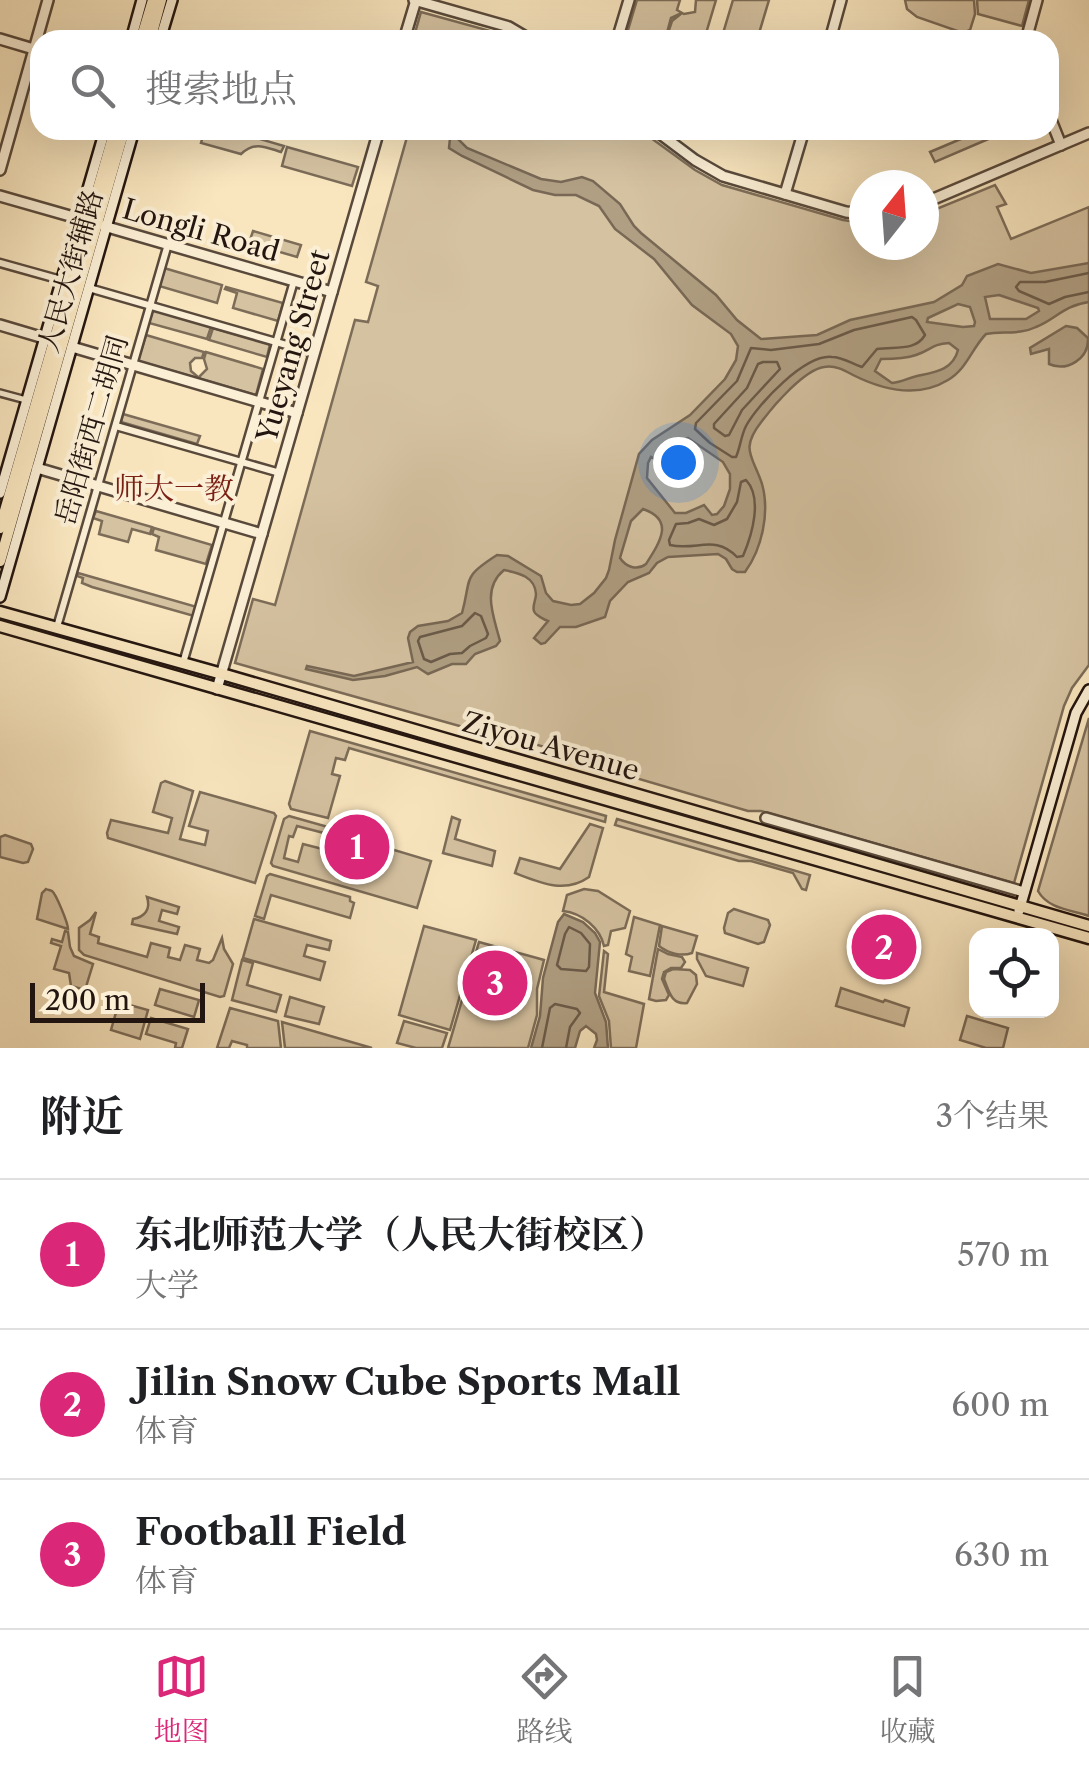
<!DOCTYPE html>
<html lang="zh">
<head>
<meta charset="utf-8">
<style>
  :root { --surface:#fff; --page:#f6f6f6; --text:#202124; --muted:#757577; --line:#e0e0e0; --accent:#db2777 }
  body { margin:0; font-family:"Libre Caslon Text","Noto Serif SC",serif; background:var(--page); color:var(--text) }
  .controls { position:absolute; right:30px; bottom:30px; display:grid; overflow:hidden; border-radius:20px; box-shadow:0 10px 40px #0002 }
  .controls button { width:90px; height:90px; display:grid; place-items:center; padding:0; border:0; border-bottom:2px solid var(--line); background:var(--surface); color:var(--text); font:50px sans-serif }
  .compass { position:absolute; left:849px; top:170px; width:90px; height:90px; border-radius:50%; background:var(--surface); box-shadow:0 10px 40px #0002; rotate:17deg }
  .scale { position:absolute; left:30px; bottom:25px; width:175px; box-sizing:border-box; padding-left:10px; border:5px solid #23150f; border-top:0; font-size:28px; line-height:35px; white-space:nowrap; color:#23150f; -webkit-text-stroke:8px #fbefd5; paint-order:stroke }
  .you { position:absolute; left:678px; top:462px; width:35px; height:35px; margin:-25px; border:8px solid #fff; border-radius:50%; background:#1a73e8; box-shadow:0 0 0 15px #1a73e833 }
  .badge { display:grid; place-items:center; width:65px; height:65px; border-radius:50%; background:var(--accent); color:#fff; font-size:32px; font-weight:700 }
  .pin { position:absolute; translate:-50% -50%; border:5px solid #fff; box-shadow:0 2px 10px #0006 }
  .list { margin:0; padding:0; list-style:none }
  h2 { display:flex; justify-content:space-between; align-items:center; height:130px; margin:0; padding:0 40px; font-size:42px }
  h2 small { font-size:32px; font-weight:400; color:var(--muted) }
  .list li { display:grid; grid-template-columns:65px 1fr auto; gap:30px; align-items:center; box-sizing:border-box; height:150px; padding:0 40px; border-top:2px solid var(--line) }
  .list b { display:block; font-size:38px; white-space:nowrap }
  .list p { margin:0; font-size:32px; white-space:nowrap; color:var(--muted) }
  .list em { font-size:32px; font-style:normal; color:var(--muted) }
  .icon { flex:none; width:55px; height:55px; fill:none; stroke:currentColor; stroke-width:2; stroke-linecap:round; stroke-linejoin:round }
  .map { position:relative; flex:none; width:1089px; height:1048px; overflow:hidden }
  .search { position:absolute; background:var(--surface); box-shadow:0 10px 40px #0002; left:30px; right:30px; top:30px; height:110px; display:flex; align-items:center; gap:25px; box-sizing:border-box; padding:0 35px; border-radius:30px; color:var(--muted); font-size:38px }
  .sheet { height:580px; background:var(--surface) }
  nav { display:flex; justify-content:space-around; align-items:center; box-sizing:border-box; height:140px; border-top:2px solid var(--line); background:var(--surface); font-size:28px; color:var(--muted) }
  nav a { display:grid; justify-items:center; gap:5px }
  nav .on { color:var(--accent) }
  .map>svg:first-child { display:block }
  .green { fill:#d5c2a1; stroke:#7c6c58; stroke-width:2.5; fill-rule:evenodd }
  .water { fill:#b09f83; stroke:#786855; stroke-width:2.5; fill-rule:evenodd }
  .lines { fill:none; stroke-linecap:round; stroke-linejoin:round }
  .shore { stroke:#6a5a49; stroke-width:2.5 }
  .pedestrian-casing { stroke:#58493b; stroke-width:10 }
  .minor-casing { stroke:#58493b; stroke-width:11 }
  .tertiary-casing { stroke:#58493b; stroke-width:14 }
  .secondary-casing { stroke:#23150f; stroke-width:14 }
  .primary-casing { stroke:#23150f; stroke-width:15 }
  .pedestrian { stroke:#fbefd5; stroke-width:5 }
  .minor { stroke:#fbefd5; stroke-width:6 }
  .tertiary { stroke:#fbefd5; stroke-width:9 }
  .secondary { stroke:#fbefd5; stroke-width:9 }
  .primary { stroke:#f9e6bf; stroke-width:10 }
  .labels { text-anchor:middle; stroke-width:8; stroke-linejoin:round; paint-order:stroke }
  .street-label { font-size:28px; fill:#23150f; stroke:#fbefd5 }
  .neighbourhood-label { font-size:30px; fill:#7a1f14; stroke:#fbefd5 }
</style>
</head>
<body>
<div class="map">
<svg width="1089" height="1048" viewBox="0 0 1089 1048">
  <rect width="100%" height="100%" fill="#f9e6bf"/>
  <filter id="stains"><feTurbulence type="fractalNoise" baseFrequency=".002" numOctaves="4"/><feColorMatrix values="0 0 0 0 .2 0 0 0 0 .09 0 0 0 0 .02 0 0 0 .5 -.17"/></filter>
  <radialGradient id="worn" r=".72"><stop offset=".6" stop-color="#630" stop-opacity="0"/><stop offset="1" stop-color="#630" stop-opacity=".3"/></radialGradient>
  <!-- green -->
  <g class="green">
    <polygon points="637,0 680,0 677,10 684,14 695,12 696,0 716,0 704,40 700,40 702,37 689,33 690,40 687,40 685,35 679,37 671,34 669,30 672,21 682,13 671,18 665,40 625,40"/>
    <polygon points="733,0 769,0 757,40 721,40"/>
    <polygon points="905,0 974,0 975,14 970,30 963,33 917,17 907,9"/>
    <polygon points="977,0 1029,0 1022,26 978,14"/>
    <polygon points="421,12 512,37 517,40 413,40"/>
    <path d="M205,130h24l55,16 -3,6c-16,-5 -26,-11 -40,2l-40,-11z"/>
    <polygon points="409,130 640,130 695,170 722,185 843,220 864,223 864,245 924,245 924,214 995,185 1006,204 997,207 1011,239 1089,207 1089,665 1072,688 1064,706 1014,883 761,811 748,811 551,753 552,749 489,731 488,734 235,663 253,599 275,605 355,320 368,322 378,286 366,282"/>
    <polygon points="982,130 990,130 993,137 935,162 930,152"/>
    <polygon points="287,147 358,167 352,186 282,166"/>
    <polygon points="253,231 301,245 297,257 249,243"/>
    <polygon points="164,268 222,285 217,303 159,286"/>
    <polygon points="226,287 283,303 278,321 233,308 237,293 225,289"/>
    <polygon points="153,310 211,327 207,339 149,323"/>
    <polygon points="213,328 270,344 267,357 209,340"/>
    <polygon points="146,335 204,352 202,358 195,358 190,363 191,371 197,376 197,378 138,361"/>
    <polygon points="206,352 263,369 256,395 198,378 207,369 204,359"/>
    <polygon points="123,414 200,436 197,444 121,422"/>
    <polygon points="96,511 152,527 150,534 132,529 128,542 99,534 102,521 93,518"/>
    <polygon points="154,528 212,545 206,564 156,550 159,537 152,534"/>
    <polygon points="78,573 197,607 194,616 92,587 82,583 83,578 77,576"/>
    <path d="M1089,718v198c-18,-6 -41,-7 -51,-25z"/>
    <polygon points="310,731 606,816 605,822 349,748 345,760 336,758 332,774 340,776 328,818 291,809 289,804"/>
    <polygon points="165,781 193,791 180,839 205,845 208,831 189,826 200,792 274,813 276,816 255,883 108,838 107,833 111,820 168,833 172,818 153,812 161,783"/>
    <path d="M289,816l96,27 -1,4 47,14 -14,47 -144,-42 -2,-3 13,-44zM297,826l65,17 -4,15 -55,-14 -5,18 -14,-4 5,-22 4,1z"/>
    <polygon points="452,817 460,820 455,839 495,851 492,866 443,853"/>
    <polygon points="617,819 810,875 806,890 802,889 793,873 751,861 739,861 615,825"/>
    <path d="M590,824l13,4 -14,49c-24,17 -48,6 -74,-4l5,-15 40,11z"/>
    <polygon points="5,835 31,844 33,849 28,862 23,863 0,857 0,837"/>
    <polygon points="270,874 350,897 350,901 354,903 350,918 271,895 264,919 255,916 267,876"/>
    <path d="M46,889c2,1 4,1 6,2 4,3 16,32 16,38l-31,-10 5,-26z"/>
    <path d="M584,889l14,2 32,20 -5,17 -14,3 -3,14 -4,1c-4,-18 -22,-33 -41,-35l4,-16z"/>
    <path d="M147,897l32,10 -2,7 -15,-4 -3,11 20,6 -2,7 -45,-10 1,-5c12,-2 18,-10 14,-22z"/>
    <polygon points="734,909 768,920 770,925 764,942 758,944 725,933 724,928 728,913"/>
    <polygon points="96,912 90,934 99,937 98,943 147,957 151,943 170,948 168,957 180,960 185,945 200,949 197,960 209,963 213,960 222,938 224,949 233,964 224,996 220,997 84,955 79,950 79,928 90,920"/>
    <polygon points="634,917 660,925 650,976 629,971 632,957 626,954"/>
    <polygon points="254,919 331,941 329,950 307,945 304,956 325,962 320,980 243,958"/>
    <polygon points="424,926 476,940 450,1030 399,1015"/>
    <path d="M662,926l35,10 -5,17c-11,4 -24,0 -33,-7z"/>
    <polygon points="65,931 68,932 70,947 74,956 93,964 85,990 71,986 69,973 54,969 61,946 51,943 52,939 62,942"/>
    <polygon points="479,942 544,960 537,989 537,1015 528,1048 448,1048"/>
    <polygon points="658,949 668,954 682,957 685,962 681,968 671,968 664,972 662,979 669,995 666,1000 656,1001 649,999"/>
    <polygon points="604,951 608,954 604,992 644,1004 636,1048 611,1048 609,1021 599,996"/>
    <polygon points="697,953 748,968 743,986 706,976 697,959"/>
    <polygon points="242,960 253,963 247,985 281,995 276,1012 232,1000"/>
    <path d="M673,969l17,1 6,5 1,9 -10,19c-16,2 -18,-12 -23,-24l2,-7z"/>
    <polygon points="841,988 883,1002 885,1000 909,1008 904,1026 836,1006"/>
    <polygon points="160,989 199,1000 194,1017 155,1005"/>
    <polygon points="290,997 324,1007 319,1024 285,1016"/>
    <polygon points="119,1002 148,1010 140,1039 111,1030"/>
    <polygon points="230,1008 278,1021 281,1048 247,1048 247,1045 232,1041 229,1048 217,1048"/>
    <polygon points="967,1016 1008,1028 1003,1048 986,1048 960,1040"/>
    <polygon points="151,1018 188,1029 182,1048 175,1048 176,1043 146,1034"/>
    <polygon points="404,1021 447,1033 442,1048 416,1048 397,1043"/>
    <polygon points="282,1022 372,1048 285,1048"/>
  </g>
  <!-- water -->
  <g class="water">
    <path d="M444,131l12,6 11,11 74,31 20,3 21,-5 11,4 27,23 14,22 7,7 75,62 21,25 24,19 56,-4 33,-15 84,-18 28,-17 5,-9 31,-12 33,9 58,-10v39c-27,4 -31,16 -53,25 -16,8 -33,4 -50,7 -14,14 -19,35 -38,46 -31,19 -65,10 -95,-5 -9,-5 -18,-10 -29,-8 -20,3 -50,38 -62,54 -23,29 -9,35 0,63 8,28 0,65 -17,88h-8l-5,-3 -6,-10 -8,-5 -50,3 -11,6 -8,10 -21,9 -18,19 -5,16 -29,10h-16l-15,16 -4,1 -7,-6 14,-17c-3,-1 -13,-6 -14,-10 -2,-5 2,-11 2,-17 -1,-18 -18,-21 -32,-24 -23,19 -10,47 -4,71l-4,5 -21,8 -9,10h-14l-24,10 -11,-7 -32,9 -32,4 -47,-11 1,-3 47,10 59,-14 -5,-24 2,-6 8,-6 30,-5 14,-8c10,-36 -1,-35 35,-58l11,1 33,20 5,17 7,8 18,4 9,-1 14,-11 12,-15 3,-8 6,-30 24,-86 13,-14 38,-25 35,-36 11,-19 2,-14 -7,-12 -39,-29 -38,-46 -39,-30 -16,-23 -23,-11h-21l-22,-5 -71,-34 -13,-8 1,-10zM999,295l39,13 1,3 -13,8h-36l-5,-22zM958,304l12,3 5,15 -1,4 -11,1 -36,-5 1,-4zM949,343l9,7c-5,20 -23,22 -41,26 -9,2 -15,6 -25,7l-17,-12 6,-12c12,0 24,0 35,-4 15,-5 16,-11 33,-12zM688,438l35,24 7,12v15l-6,17 -7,8 -5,1 -8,-10 -18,8h-11l-28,-35 1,-15 3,-6 9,4 19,-18zM643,509c32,11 17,33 3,55 -9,7 -20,3 -26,-6l11,-37z"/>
    <path d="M1066,326l11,2 11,10c1,21 -21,34 -39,26v-15l-18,5 -1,-6z"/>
    <polygon points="564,914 583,922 595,933 600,942 595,993 606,1022 608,1048 594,1048 597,1040 596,1034 586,1026 580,1031 575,1048 531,1048 540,1016 543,978 558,922"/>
  </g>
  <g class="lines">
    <!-- shore -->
    <g class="shore">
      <polyline points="1089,273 1045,282 1020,282 1016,287 1019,291 1049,304 1065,297 1089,292"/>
      <path d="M912,317l4,3 9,15c-10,17 -31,11 -48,14l-15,18c-10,-3 -19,-10 -30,-10 -27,-3 -74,47 -86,69 -5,10 -6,22 -10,31h-4l-22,-14 -15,-14 1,-6 41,-42 14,-33 20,2 48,-6 35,-14z"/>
      <polygon points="763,362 777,362 780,369 742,410 729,435 725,436 714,428 714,424 747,388 758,364"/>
      <path d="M746,480c17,18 6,55 -3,76l-6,1c-22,-23 -40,-6 -67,-12l-1,-5 7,-16 12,-1 11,-4 15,6 13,-6 10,-17 4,-20z"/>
      <polygon points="475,613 481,616 488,634 486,638 470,646 462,653 450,654 431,662 424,659 418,641 420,637 462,626"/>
      <polygon points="569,927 581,933 590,944 589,967 586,971 561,969 557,965 565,934"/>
      <polyline points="542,1048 550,1008 555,1004 577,1009 580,1013 570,1027 566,1048"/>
    </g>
    <!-- pedestrian casing -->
    <g class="pedestrian-casing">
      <polyline id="pedestrian" points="0,393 26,400"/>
    </g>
    <!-- minor casing -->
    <g class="minor-casing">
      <g id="minor">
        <polyline points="0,263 61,280"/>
        <polyline points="89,288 314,353"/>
        <polyline points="116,426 280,473"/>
        <polyline points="57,627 168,244"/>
        <polyline points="183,663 294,281"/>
      </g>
    </g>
    <!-- tertiary casing -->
    <g class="tertiary-casing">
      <g id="tertiary">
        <polyline points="414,0 509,27 531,40"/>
        <polyline points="0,39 37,50"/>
        <polyline points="404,40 416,0"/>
        <polyline points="617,40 629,0"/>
        <polyline points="830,40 841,0"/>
        <polyline points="1026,40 1037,0"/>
        <polyline points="1049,115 1061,145"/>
        <polyline points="655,130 695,160 723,176 846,212 864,214"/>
        <polyline points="0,170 48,0"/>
        <polyline points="785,194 804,130"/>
        <polyline points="0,196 84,220"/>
        <polyline points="924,203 1089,133"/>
        <polyline points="104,226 332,292"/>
        <polyline points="0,325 54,341"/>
        <polyline points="72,347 297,413"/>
        <polyline points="37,468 262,534"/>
        <polyline points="217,689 379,130"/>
        <polyline points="766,818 1024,892"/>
      </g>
    </g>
    <!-- secondary casing -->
    <g class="secondary-casing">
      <g id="secondary">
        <polyline points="131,40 142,0"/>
        <polyline points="160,40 172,0"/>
        <polyline points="0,493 105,130"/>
        <polyline points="0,597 134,130"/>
        <polyline points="1019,911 1070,734 1076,713 1089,690"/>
      </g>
    </g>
    <!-- primary casing -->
    <g class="primary-casing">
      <g id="primary">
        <polyline points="141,40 153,0"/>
        <polyline points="150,40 161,0"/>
        <polyline points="0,528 115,130"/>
        <polyline points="0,561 124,130"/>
        <polyline points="0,612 222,674 1089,926"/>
        <polyline points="0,626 1089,938"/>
      </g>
    </g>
    <!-- pedestrian -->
    <use href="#pedestrian" class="pedestrian"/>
    <!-- minor -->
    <use href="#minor" class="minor"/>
    <!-- tertiary -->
    <use href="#tertiary" class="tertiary"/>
    <!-- secondary -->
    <use href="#secondary" class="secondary"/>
    <!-- primary -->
    <use href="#primary" class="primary"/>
  </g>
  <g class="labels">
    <!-- street labels -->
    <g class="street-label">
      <text transform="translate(201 230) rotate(16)" y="10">Longli Road</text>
      <text transform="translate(70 271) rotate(-74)" y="10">人民大街辅路</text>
      <text transform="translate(293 346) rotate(-74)" y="10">Yueyang Street</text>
      <text transform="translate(91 430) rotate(-74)" y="10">岳阳街西二胡同</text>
      <text transform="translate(551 746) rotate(16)" y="10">Ziyou Avenue</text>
    </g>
    <!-- neighbourhood labels -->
    <g class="neighbourhood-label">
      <text x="174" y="499">师大一教</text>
    </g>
  </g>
  <rect width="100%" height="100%" filter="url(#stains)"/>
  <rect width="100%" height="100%" fill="url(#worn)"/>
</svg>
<div class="controls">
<button><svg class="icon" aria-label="locate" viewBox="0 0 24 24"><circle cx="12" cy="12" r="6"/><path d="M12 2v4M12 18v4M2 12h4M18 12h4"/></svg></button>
</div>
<svg class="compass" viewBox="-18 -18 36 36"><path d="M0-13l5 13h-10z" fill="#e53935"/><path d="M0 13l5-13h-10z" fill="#757577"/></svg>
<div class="scale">200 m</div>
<div class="you"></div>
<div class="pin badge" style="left:357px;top:847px">1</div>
<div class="pin badge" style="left:884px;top:947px">2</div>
<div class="pin badge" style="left:495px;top:983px">3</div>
<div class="search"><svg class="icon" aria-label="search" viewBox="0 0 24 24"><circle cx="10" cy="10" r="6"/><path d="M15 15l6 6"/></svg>搜索地点</div>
</div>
<section class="sheet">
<h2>附近<small>3个结果</small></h2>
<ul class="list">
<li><span class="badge">1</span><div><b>东北师范大学（人民大街校区）</b><p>大学</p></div><em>570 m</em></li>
<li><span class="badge">2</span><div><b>Jilin Snow Cube Sports Mall</b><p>体育</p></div><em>600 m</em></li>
<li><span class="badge">3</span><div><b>Football Field</b><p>体育</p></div><em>630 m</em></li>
</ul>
</section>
<nav>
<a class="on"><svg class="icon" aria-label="map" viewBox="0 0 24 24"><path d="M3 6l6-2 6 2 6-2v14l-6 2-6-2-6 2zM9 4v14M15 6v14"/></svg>地图</a>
<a><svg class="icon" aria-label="directions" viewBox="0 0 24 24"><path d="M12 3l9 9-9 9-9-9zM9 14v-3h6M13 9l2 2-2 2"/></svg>路线</a>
<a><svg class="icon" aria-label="saved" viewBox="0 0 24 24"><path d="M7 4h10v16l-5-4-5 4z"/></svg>收藏</a>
</nav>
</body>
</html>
